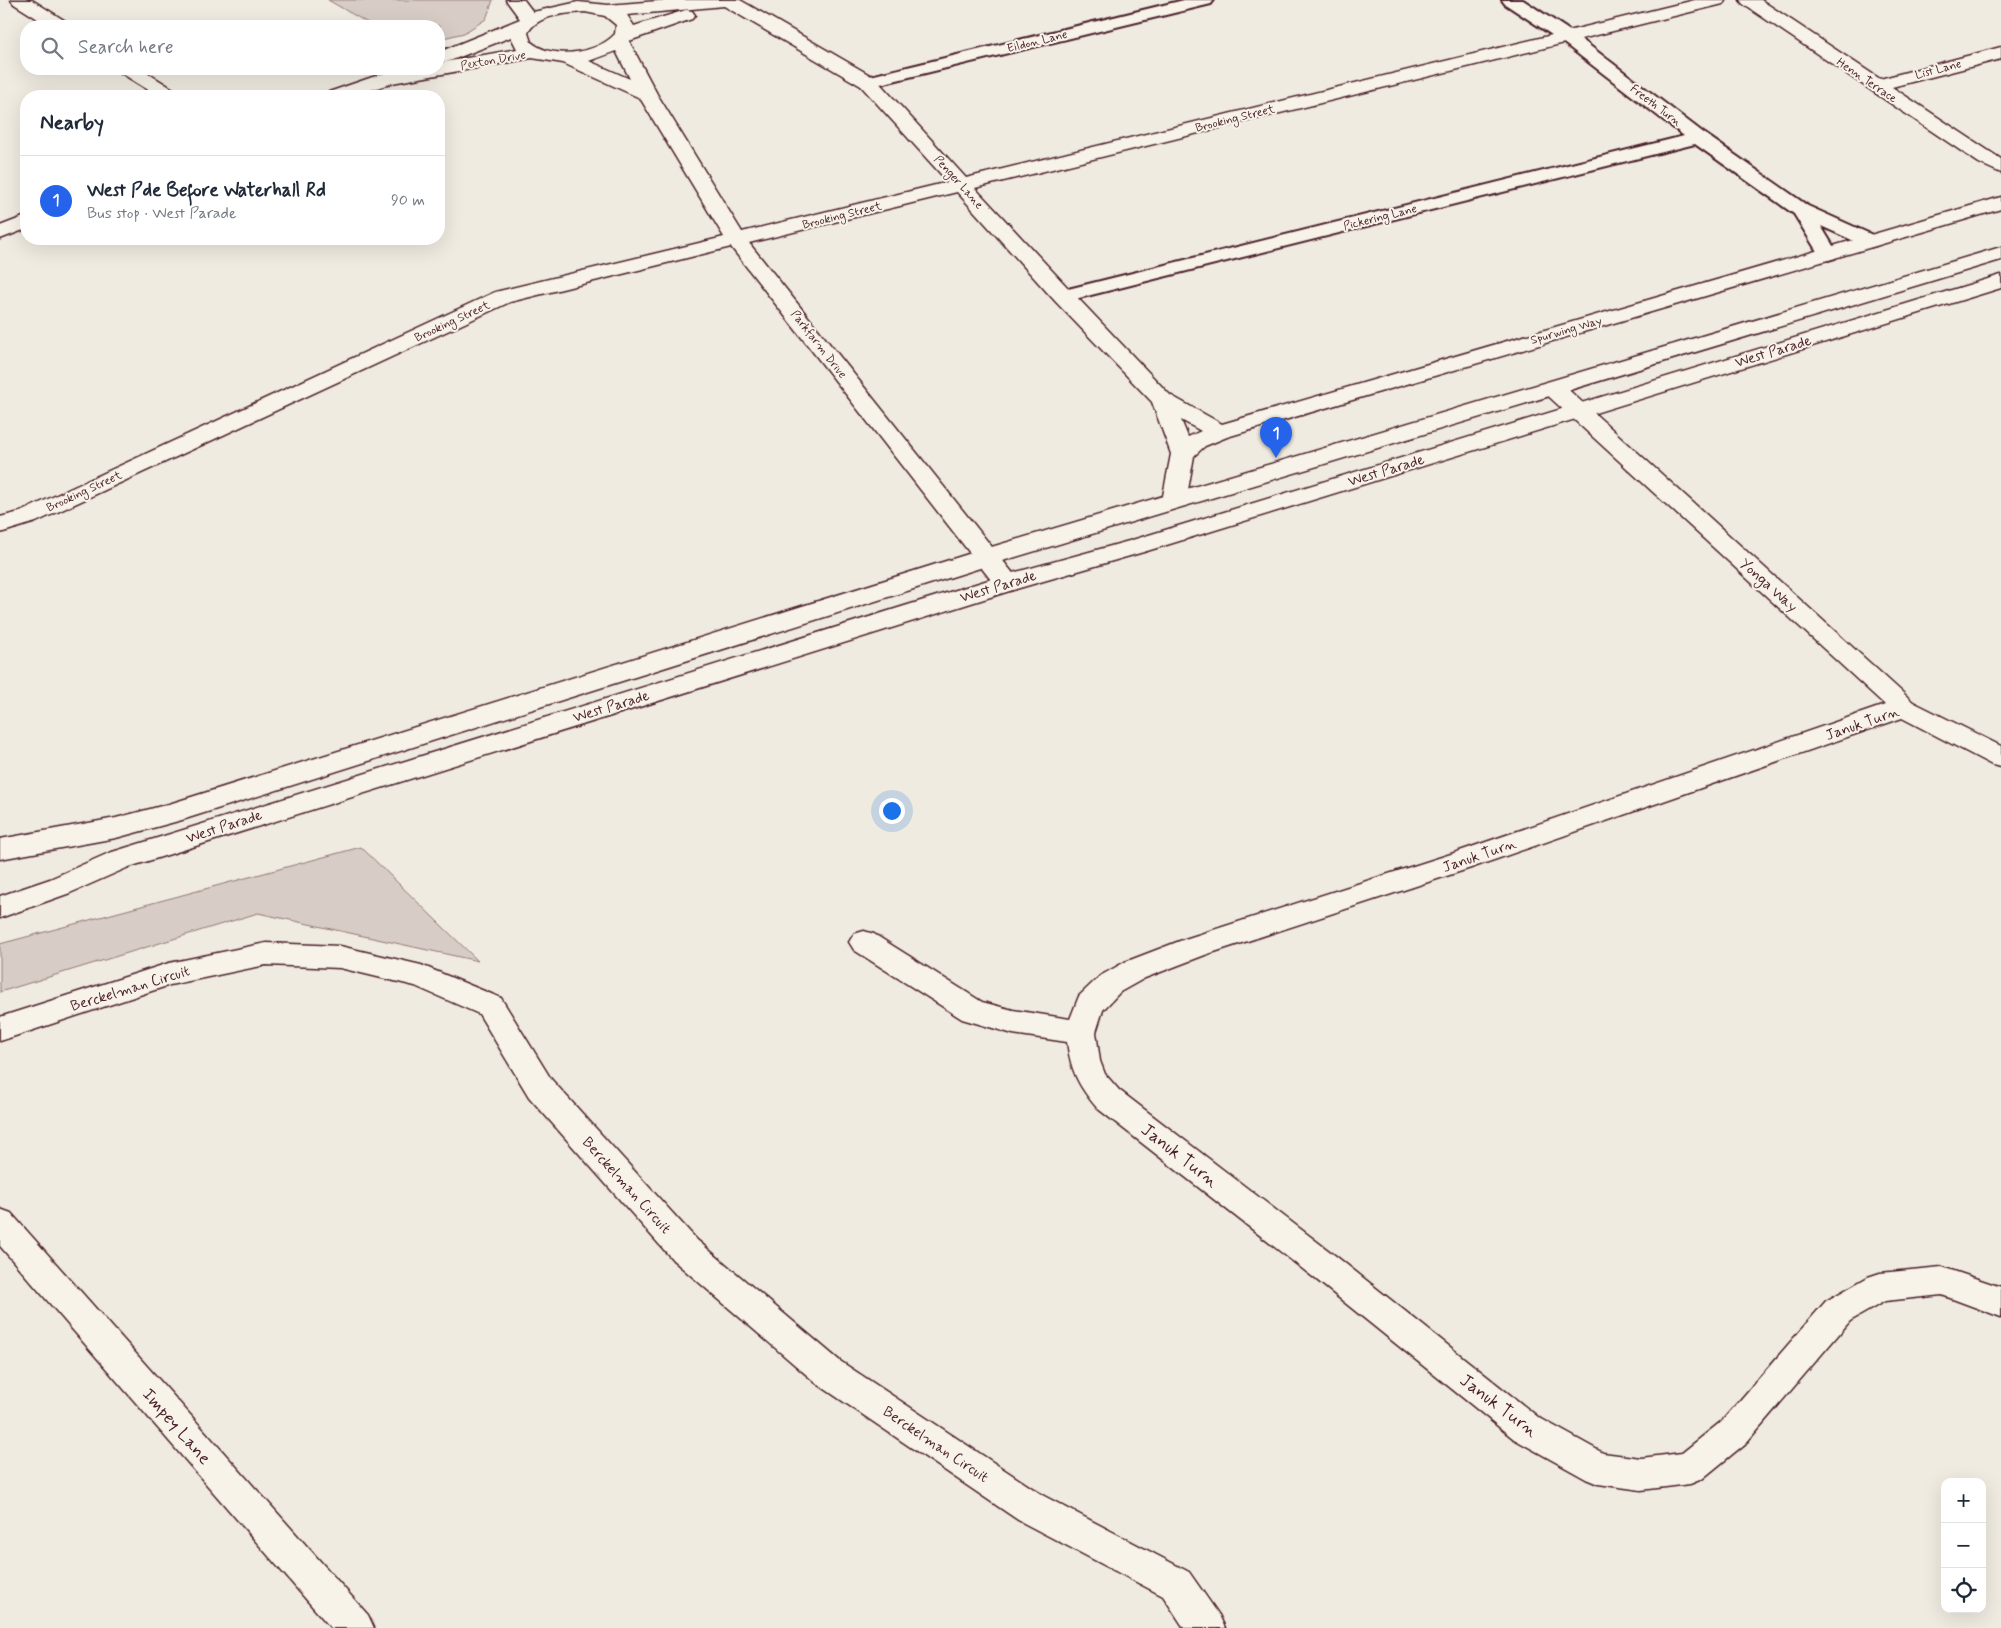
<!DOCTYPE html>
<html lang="en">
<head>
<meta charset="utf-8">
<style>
  :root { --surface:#fff; --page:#f6f6f7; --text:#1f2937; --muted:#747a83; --line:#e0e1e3; --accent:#2563eb }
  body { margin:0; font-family:Mynerve,sans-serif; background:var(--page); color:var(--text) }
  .controls { position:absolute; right:15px; bottom:15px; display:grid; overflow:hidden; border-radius:10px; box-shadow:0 5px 20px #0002 }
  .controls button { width:45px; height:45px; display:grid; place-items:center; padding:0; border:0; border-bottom:1px solid var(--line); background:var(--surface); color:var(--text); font:25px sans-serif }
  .you { position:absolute; left:891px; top:810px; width:18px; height:18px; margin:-12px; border:4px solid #fff; border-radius:50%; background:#1a73e8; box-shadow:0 0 0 8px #1a73e833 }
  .badge { display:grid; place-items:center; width:32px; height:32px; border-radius:50%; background:var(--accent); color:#fff; font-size:16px; font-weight:700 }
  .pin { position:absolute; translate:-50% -41px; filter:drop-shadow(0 1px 2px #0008) }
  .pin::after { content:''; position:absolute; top:26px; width:18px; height:15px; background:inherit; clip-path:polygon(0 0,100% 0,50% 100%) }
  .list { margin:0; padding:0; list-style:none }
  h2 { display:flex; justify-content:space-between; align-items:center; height:65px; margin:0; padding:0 20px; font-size:21px }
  h2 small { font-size:16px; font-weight:400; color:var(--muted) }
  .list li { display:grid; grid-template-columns:32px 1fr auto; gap:15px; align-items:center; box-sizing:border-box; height:90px; padding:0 20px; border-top:1px solid var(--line) }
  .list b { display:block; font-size:19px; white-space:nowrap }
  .list p { margin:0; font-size:16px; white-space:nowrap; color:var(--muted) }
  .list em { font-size:16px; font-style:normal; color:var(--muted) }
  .icon { flex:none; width:28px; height:28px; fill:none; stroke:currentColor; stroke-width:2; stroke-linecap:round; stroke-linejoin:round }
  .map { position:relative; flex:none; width:2001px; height:1628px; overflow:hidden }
  .search { position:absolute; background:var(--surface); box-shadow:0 5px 20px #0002; left:20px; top:20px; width:425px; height:55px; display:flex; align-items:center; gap:12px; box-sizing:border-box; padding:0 18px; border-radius:20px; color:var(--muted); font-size:19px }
  .panel { position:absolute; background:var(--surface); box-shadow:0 5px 20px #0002; left:20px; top:90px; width:425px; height:155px; border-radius:20px }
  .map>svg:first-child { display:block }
  .green { fill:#d8cdc6; stroke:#917678 }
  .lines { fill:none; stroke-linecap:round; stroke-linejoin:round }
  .lane-casing { stroke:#4a1f2b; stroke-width:4 }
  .street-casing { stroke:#4a1f2b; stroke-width:3 }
  .secondary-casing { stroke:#4a1f2b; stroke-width:3 }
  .lane { fill:#f7f3e8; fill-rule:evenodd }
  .street { fill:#f7f3e8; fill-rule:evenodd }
  .secondary { fill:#f7f3e8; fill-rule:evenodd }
  .labels { text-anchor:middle; stroke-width:4; stroke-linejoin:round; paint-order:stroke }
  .far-street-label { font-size:12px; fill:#4a1f2b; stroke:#f7f3e8 }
  .street-label { font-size:15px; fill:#4a1f2b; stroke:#f7f3e8 }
  .near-street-label { font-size:18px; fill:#4a1f2b; stroke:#f7f3e8 }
</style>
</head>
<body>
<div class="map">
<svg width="2001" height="1628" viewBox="0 0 2001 1628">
  <rect width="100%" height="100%" fill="#f0ebe0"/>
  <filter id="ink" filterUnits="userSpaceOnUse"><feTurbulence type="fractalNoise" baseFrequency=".02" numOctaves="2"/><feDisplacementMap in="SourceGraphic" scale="10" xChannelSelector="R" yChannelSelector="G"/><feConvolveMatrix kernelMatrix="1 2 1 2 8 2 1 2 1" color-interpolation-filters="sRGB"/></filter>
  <g filter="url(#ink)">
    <!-- green -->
    <g class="green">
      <polygon points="328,0 493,0 486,19 464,33 439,39 439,26 373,26"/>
      <polygon points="361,847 478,961 258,913 0,992 0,944"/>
    </g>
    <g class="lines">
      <!-- lane casing -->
      <g class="lane-casing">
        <g id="lane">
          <polygon points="1184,0 1214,0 1211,4 868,87 862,86 859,82 862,78"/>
          <polygon points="1502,0 1523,0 1573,33 1705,134 1808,206 1877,237 1880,241 1877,245 1870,247 1863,245 1821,226 1838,254 1835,258 1828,260 1821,258 1794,214 1695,144 1063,302 1056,300 1053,296 1056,292 1684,136 1561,41 1505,4"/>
        </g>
      </g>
      <!-- street casing -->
      <g class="street-casing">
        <g id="street">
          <polygon points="11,0 32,0 67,22 70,26 49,26 14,4"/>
          <path d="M506,0h18l9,12 45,-10 30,3 62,-5h70l135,78 91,100 729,-178h31l-3,4 -748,184 96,103 99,104 52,29 779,-227v12l-774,228 -22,9 -11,10 -8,45 -4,5 -8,2 -8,-2 -4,-5 9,-47 -19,-52 -97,-101 -98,-109 -208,51 267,334 3,6 -3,6 -9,2 -9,-2 -267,-342 -221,55 -474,220 -36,11v-16l20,-5 475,-220 229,-55 -84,-139 -77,-35 -31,-5 -140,25 -39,13h-27l3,-4 67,-23h43v-6l78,-14 -6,-12 -59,23 -7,2 -6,-2v-8l81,-33zM724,6l137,80 87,96 -206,50 -85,-138 -28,-53 63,-22 3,-4 -3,-4 -6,-1 -52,16 -7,-11zM585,12l20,4 11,9 -1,9c-19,20 -63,26 -84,8l-3,-9c8,-18 40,-20 57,-21zM616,51l14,28 -41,-18zM1181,420l20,11 -13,6z"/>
          <polygon points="1740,0 1761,0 1880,79 2001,47 2001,59 1892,87 2001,159 2001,173 1979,163 1743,4"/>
          <polygon points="119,69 141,69 178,92 181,96 158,96 121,73"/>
          <polygon points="26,216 26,229 0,239 0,226"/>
          <path d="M1553,381l8,2 352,319 88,44v21l-9,-2 -90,-47 -431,150 -266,87 -60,23 -25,14 -17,18 -7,22 4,29 5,13 14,16 218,167 201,160 65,36 38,5 41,-5 40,-32 104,-120 42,-24 12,-4 62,-6 59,20v30l-59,-22 -57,6 -35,20 -104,122 -44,36 -12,5 -49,6 -43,-6 -12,-5 -72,-40 -201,-162 -216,-169c-19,-23 -26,-37 -30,-66l-54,-8 -51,-15 -108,-69 -5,-8 5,-8 10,-3 10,3 108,68 31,8 57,9 9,-23 21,-20 25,-14 60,-23 266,-85 434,-149 -340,-312 -3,-5 3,-5z"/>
          <polygon points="266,943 340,946 421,965 501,998 551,1079 697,1240 840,1361 1044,1496 1189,1572 1219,1615 1225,1628 1184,1628 1163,1596 1018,1520 816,1383 673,1260 529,1097 479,1014 415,986 340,968 266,965 170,985 0,1041 0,1017 169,963"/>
          <polygon points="0,1209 11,1213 368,1615 374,1628 331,1628 0,1246"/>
        </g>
      </g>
      <!-- secondary casing -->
      <g class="secondary-casing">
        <g id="secondary">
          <polygon points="2001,247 2001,260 996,563 182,820 116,838 0,859 0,839 116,818 169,804 978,551"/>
          <polygon points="2001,275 2001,288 1147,551 1016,589 129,867 70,893 0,918 0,896 50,879 109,853 998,577 1129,541"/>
        </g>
      </g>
      <!-- lane -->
      <use href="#lane" class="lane"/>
      <!-- street -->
      <use href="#street" class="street"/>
      <!-- secondary -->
      <use href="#secondary" class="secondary"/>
    </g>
  </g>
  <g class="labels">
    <!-- far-street labels -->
    <g class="far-street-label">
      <text transform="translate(1037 41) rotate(-14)" y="4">Eildon Lane</text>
      <text transform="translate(493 60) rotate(-10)" y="4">Pexton Drive</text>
      <text transform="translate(1938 69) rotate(-15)" y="4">List Lane</text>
      <text transform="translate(1867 80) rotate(34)" y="4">Henn Terrace</text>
      <text transform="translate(1656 105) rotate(37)" y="4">Freeth Turn</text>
      <text transform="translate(1235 118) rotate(-14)" y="4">Brooking Street</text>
      <text transform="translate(959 182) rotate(48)" y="4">Penger Lane</text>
      <text transform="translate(842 215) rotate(-14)" y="4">Brooking Street</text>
      <text transform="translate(1380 217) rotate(-14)" y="4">Pickering Lane</text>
      <text transform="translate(452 321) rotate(-25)" y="4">Brooking Street</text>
      <text transform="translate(1566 330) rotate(-16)" y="4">Spurwing Way</text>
      <text transform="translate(819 344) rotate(52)" y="4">Parkfarm Drive</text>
      <text transform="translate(84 491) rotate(-25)" y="4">Brooking Street</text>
    </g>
    <!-- street labels -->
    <g class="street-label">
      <text transform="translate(1773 351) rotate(-17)" y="5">West Parade</text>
      <text transform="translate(1386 470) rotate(-17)" y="5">West Parade</text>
      <text transform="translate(1769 585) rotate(42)" y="5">Yonga Way</text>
      <text transform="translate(998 586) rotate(-17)" y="5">West Parade</text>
      <text transform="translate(611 706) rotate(-17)" y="5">West Parade</text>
      <text transform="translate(1862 723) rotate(-19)" y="5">Januk Turn</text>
      <text transform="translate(224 826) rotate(-18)" y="5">West Parade</text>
      <text transform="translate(1479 855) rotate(-19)" y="5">Januk Turn</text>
      <text transform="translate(130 988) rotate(-17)" y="5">Berckelman Circuit</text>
      <text transform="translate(627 1185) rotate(48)" y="5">Berckelman Circuit</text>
      <text transform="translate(936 1444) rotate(34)" y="5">Berckelman Circuit</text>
    </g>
    <!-- near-street labels -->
    <g class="near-street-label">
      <text transform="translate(1180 1155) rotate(38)" y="6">Januk Turn</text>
      <text transform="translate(1499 1405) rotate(37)" y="6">Januk Turn</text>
      <text transform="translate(177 1426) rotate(49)" y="6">Impey Lane</text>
    </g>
  </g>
</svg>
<div class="controls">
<button>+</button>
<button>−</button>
<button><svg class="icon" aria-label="locate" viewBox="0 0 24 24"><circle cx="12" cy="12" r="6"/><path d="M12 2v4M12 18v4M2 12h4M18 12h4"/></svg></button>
</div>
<div class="you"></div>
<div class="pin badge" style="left:1276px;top:458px">1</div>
<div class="search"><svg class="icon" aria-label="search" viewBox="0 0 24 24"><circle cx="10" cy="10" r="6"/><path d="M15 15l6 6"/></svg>Search here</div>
<section class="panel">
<h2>Nearby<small></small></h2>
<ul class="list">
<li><span class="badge">1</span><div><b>West Pde Before Waterhall Rd</b><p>Bus stop · West Parade</p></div><em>90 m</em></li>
</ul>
</section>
</div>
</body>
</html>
